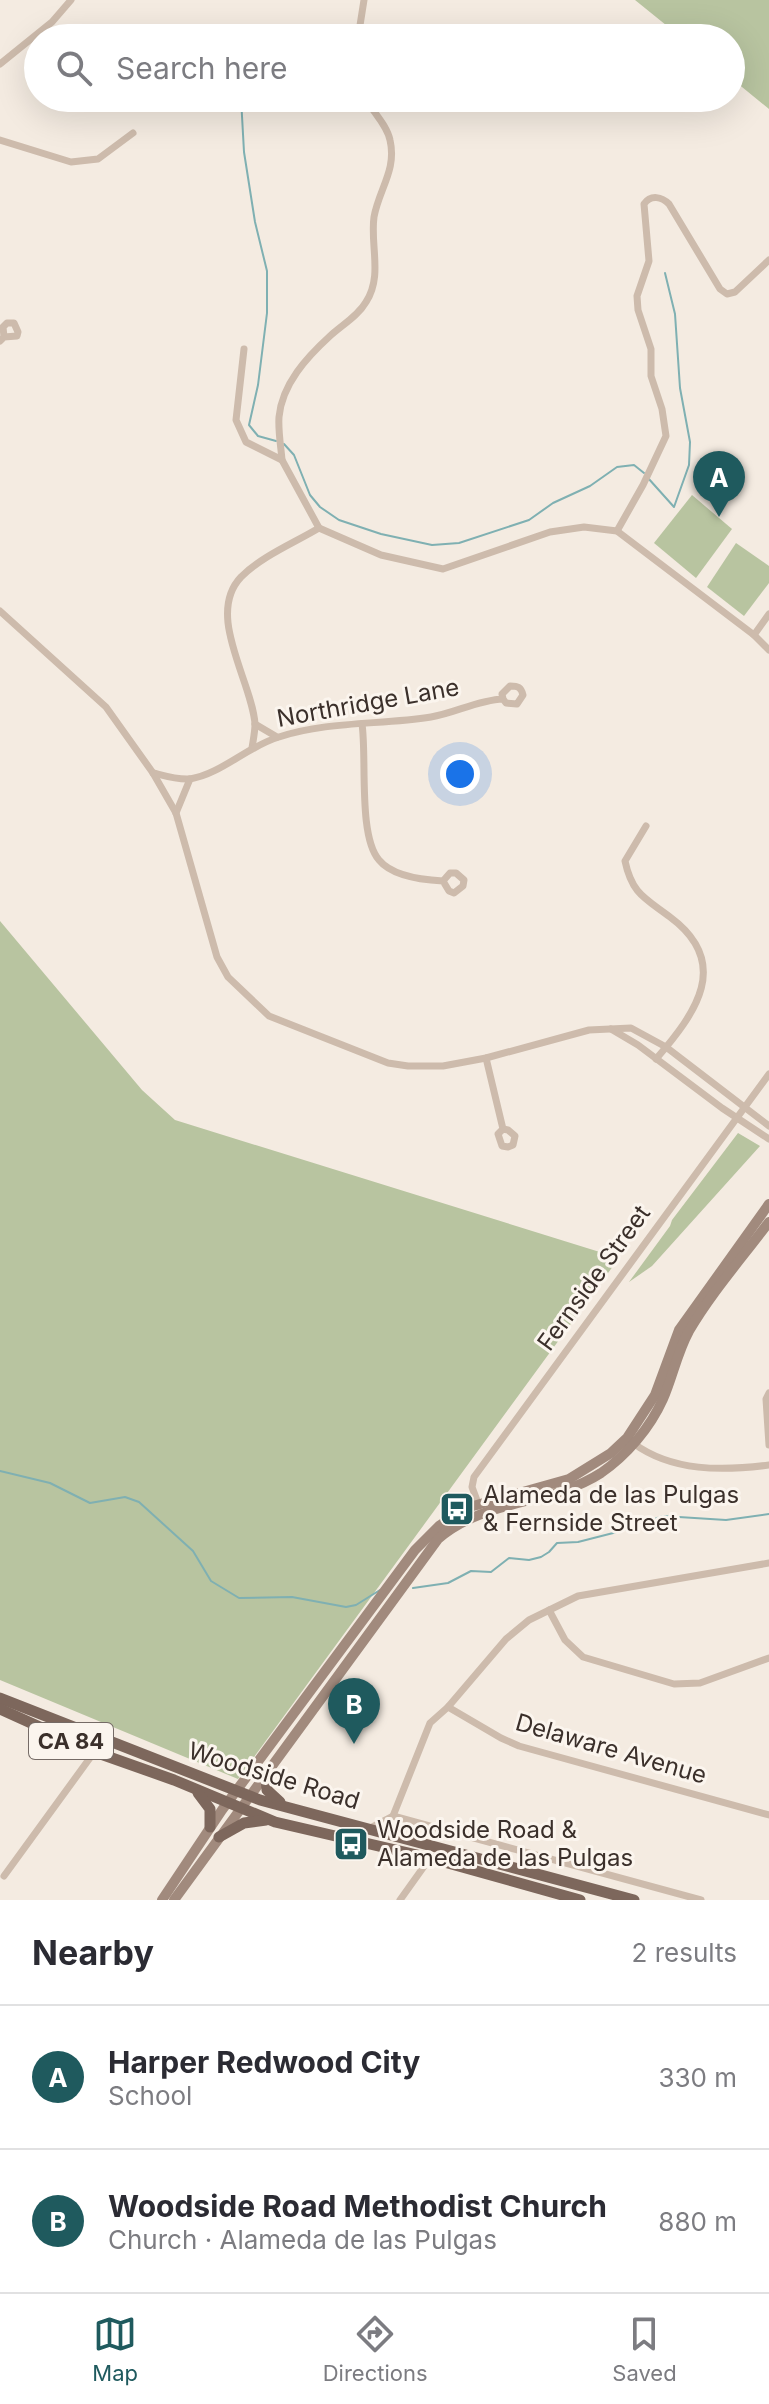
<!DOCTYPE html>
<html lang="en">
<head>
<meta charset="utf-8">
<style>
  :root { --surface:#fff; --page:#f2f2f3; --text:#2b2b33; --muted:#7c7c81; --line:#e1e1e2; --accent:#1f5a5e }
  body { margin:0; font-family:Inter,sans-serif; background:var(--page); color:var(--text) }
  .you { position:absolute; left:460px; top:774px; width:28px; height:28px; margin:-20px; border:6px solid #fff; border-radius:50%; background:#1a73e8; box-shadow:0 0 0 12px #1a73e833 }
  .badge { display:grid; place-items:center; width:52px; height:52px; border-radius:50%; background:var(--accent); color:#fff; font-size:26px; font-weight:700 }
  .pin { position:absolute; translate:-50% -66px; filter:drop-shadow(0 2px 4px #0008) }
  .pin::after { content:''; position:absolute; top:42px; width:28px; height:24px; background:inherit; clip-path:polygon(0 0,100% 0,50% 100%) }
  .list { margin:0; padding:0; list-style:none }
  h2 { display:flex; justify-content:space-between; align-items:center; height:104px; margin:0; padding:0 32px; font-size:34px }
  h2 small { font-size:26px; font-weight:400; color:var(--muted) }
  .list li { display:grid; grid-template-columns:52px 1fr auto; gap:24px; align-items:center; box-sizing:border-box; height:144px; padding:0 32px; border-top:2px solid var(--line) }
  .list b { display:block; font-size:30px; white-space:nowrap }
  .list p { margin:0; font-size:26px; white-space:nowrap; color:var(--muted) }
  .list em { font-size:26px; font-style:normal; color:var(--muted) }
  .icon { flex:none; width:44px; height:44px; fill:none; stroke:currentColor; stroke-width:2; stroke-linecap:round; stroke-linejoin:round }
  .map { position:relative; flex:none; width:769px; height:1900px; overflow:hidden }
  .search { position:absolute; background:var(--surface); box-shadow:0 8px 32px #0002; left:24px; right:24px; top:24px; height:88px; display:flex; align-items:center; gap:20px; box-sizing:border-box; padding:0 28px; border-radius:44px; color:var(--muted); font-size:30px }
  .sheet { height:392px; background:var(--surface) }
  nav { display:flex; justify-content:space-around; align-items:center; box-sizing:border-box; height:112px; border-top:2px solid var(--line); background:var(--surface); font-size:22px; color:var(--muted) }
  nav a { display:grid; justify-items:center; gap:4px }
  nav .on { color:var(--accent) }
  .map>svg:first-child { display:block }
  .green { fill:#b8c4a0 }
  .lines { fill:none; stroke-linecap:round; stroke-linejoin:round }
  .stream { stroke:#7fb0b2; stroke-width:2 }
  .minor { stroke:#cdbbac; stroke-width:7 }
  .secondary { stroke:#a18a7d; stroke-width:10 }
  .primary { stroke:#7d675c; stroke-width:11 }
  .labels { text-anchor:middle; stroke-width:6; stroke-linejoin:round; paint-order:stroke }
  .shield { fill:#fbf5ee; stroke:#756b66; stroke-width:2 }
  .shield-label { font-size:22px; font-weight:bold; fill:#3b302b }
  .street-label { font-size:24px; fill:#3b302b; stroke:#fbf5ee }
  .poi-label { font-size:24px; fill:#3b302b; stroke:#fbf5ee; text-anchor:start }
</style>
</head>
<body>
<div class="map">
<svg width="769" height="1900" viewBox="0 0 769 1900">
  <rect width="100%" height="100%" fill="#f4ebe1"/>
  <!-- green -->
  <g class="green">
    <polygon points="635,0 769,0 769,109 731,78 731,38 682,38"/>
    <polygon points="692,495 732,529 696,578 654,543"/>
    <polygon points="736,543 769,566 769,583 744,616 707,587"/>
    <polygon points="0,921 142,1090 175,1120 619,1258 238,1779 0,1680"/>
    <polygon points="738,1133 760,1146 652,1266 629,1282 670,1226 672,1220"/>
  </g>
  <g class="lines">
    <!-- stream -->
    <g class="stream">
      <polyline points="241,98 244,152 255,222 267,271 267,313 258,385 249,425 258,436 276,441"/>
      <polyline points="284,444 294,455 310,495 320,507 339,520 381,534 432,545 459,543 529,520 553,503 590,486 617,467 634,465 644,473"/>
      <polyline points="648,478 674,507 689,465 690,442 680,388 675,314 665,273"/>
      <polyline points="0,1471 50,1483 90,1503 125,1497 139,1502 193,1551 211,1581 239,1598 292,1597 346,1607 356,1605 380,1590"/>
      <polyline points="413,1588 448,1583 471,1571 491,1572 509,1558 529,1560 541,1557 549,1552 557,1543 578,1542 621,1531 663,1516 726,1520 769,1514"/>
    </g>
    <!-- minor -->
    <g class="minor">
      <polyline points="358,38 364,0"/>
      <polyline points="0,64 52,22 71,0"/>
      <polyline points="0,140 71,162 98,159 133,133"/>
      <polyline points="0,341 4,337 3,327 7,323 14,323 18,332 17,336 4,337"/>
      <polyline points="244,349 236,420 246,442 282,460 319,528 381,555 443,569 550,532 584,527 617,531 754,635 769,650"/>
      <path d="M282,460c-1,-13 -4,-29 -3,-43 3,-33 28,-60 51,-81 12,-11 28,-20 36,-34 17,-26 4,-57 8,-85 5,-28 23,-47 16,-77 -3,-15 -17,-28 -25,-42"/>
      <path d="M617,531l26,-46 23,-49 -4,-27 -11,-33v-27l-13,-39 -1,-14 12,-35 -5,-57c7,-10 18,-7 25,0l51,85 7,5 8,-2 34,-32"/>
      <polyline points="0,611 106,707 153,773 176,813 217,957 228,977 269,1016 388,1063 408,1066 443,1066 486,1058 589,1030 631,1028 666,1047 769,1126"/>
      <polyline points="754,635 769,614"/>
      <polyline points="255,724 277,737"/>
      <path d="M362,724c5,34 -4,112 17,136 13,16 45,20 64,21l6,10 5,2 9,-7 1,-6 -8,-7h-6l-7,8"/>
      <path d="M252,748c1,-7 3,-16 3,-24 -3,-43 -50,-109 -14,-147 21,-21 53,-34 78,-49"/>
      <path d="M153,773c12,3 24,7 37,6 31,-5 58,-33 89,-42 48,-16 102,-12 152,-20 24,-4 47,-17 72,-18l-1,-5 8,-8c8,0 11,1 13,9l-6,9 -11,-1 -3,-4"/>
      <polyline points="176,813 190,779"/>
      <path d="M646,826l-21,35c7,33 20,37 45,56 62,46 26,96 -14,142"/>
      <polyline points="611,1029 638,1045 722,1108 769,1139"/>
      <polyline points="486,1058 503,1129 498,1134 502,1146 508,1147 513,1145 515,1136 508,1130 503,1129"/>
      <polyline points="769,1393 766,1399 769,1445"/>
      <path d="M633,1443c39,29 90,28 136,22"/>
      <polyline points="479,1506 472,1487 474,1477 769,1074"/>
      <polyline points="549,1610 565,1640 583,1657 674,1684 700,1683 769,1658"/>
      <polyline points="448,1707 501,1738 519,1746 769,1815"/>
      <polyline points="393,1816 701,1900"/>
      <polyline points="370,1828 393,1816 430,1723 448,1707 506,1639 529,1620 578,1596 769,1563"/>
      <polyline points="4,1876 103,1740"/>
      <polyline points="400,1900 430,1858"/>
    </g>
    <!-- secondary -->
    <g class="secondary">
      <polyline points="162,1900 222,1810 415,1550 439,1526 466,1508 569,1479 611,1453 627,1438 655,1395 679,1330 769,1204"/>
      <path d="M174,1900l264,-361c47,-41 112,-33 163,-66 26,-18 49,-45 62,-74 10,-23 14,-46 26,-68 23,-39 53,-73 80,-109"/>
    </g>
    <!-- primary -->
    <g class="primary">
      <polyline points="0,1698 260,1800 634,1900"/>
      <polyline points="0,1709 95,1752 174,1780 275,1822 430,1858 580,1900"/>
      <polyline points="266,1776 267,1790 280,1802"/>
      <polyline points="198,1793 210,1809 210,1827"/>
      <polyline points="219,1837 244,1823 266,1820"/>
    </g>
  </g>
  <!-- icons -->
  <defs>
    <g id="bus-square" transform="scale(1.8)"><rect x="-9" y="-9" width="18" height="18" rx="4" fill="#1f5a5e" stroke="#fbf5ee"/><path d="M-5-6H5V4H4V6H2V4H-2V6H-4V4H-5ZM-3.5-4V0h7V-4ZM-3.5 1.2v1.5H-2V1.2ZM2 1.2v1.5H3.5V1.2Z" fill="#fff"/></g>
  </defs>
  <g fill-rule="evenodd">
    <use href="#bus-square" x="457" y="1509"/>
    <use href="#bus-square" x="351" y="1844"/>
  </g>
  <g class="labels">
    <!-- shield labels -->
    <rect class="shield" x="29" y="1723" width="84" height="36" rx="6"/>
    <g class="shield-label">
      <text x="71" y="1749">CA 84</text>
    </g>
    <!-- street labels -->
    <g class="street-label">
      <text transform="translate(368 703) rotate(-10)" y="8">Northridge Lane</text>
      <text transform="translate(594 1278) rotate(-54)" y="8">Fernside Street</text>
      <text transform="translate(611 1749) rotate(16)" y="8">Delaware Avenue</text>
      <text transform="translate(274 1776) rotate(17)" y="8">Woodside Road</text>
    </g>
    <!-- poi labels -->
    <g class="poi-label">
      <text x="483" y="1503">Alameda de las Pulgas<tspan x="483" dy="28">&amp; Fernside Street</tspan></text>
      <text x="377" y="1838">Woodside Road &amp;<tspan x="377" dy="28">Alameda de las Pulgas</tspan></text>
    </g>
  </g>
</svg>
<div class="you"></div>
<div class="pin badge" style="left:719px;top:517px">A</div>
<div class="pin badge" style="left:354px;top:1744px">B</div>
<div class="search"><svg class="icon" aria-label="search" viewBox="0 0 24 24"><circle cx="10" cy="10" r="6"/><path d="M15 15l6 6"/></svg>Search here</div>
</div>
<section class="sheet">
<h2>Nearby<small>2 results</small></h2>
<ul class="list">
<li><span class="badge">A</span><div><b>Harper Redwood City</b><p>School</p></div><em>330 m</em></li>
<li><span class="badge">B</span><div><b>Woodside Road Methodist Church</b><p>Church · Alameda de las Pulgas</p></div><em>880 m</em></li>
</ul>
</section>
<nav>
<a class="on"><svg class="icon" aria-label="map" viewBox="0 0 24 24"><path d="M3 6l6-2 6 2 6-2v14l-6 2-6-2-6 2zM9 4v14M15 6v14"/></svg>Map</a>
<a><svg class="icon" aria-label="directions" viewBox="0 0 24 24"><path d="M12 3l9 9-9 9-9-9zM9 14v-3h6M13 9l2 2-2 2"/></svg>Directions</a>
<a><svg class="icon" aria-label="saved" viewBox="0 0 24 24"><path d="M7 4h10v16l-5-4-5 4z"/></svg>Saved</a>
</nav>
</body>
</html>
